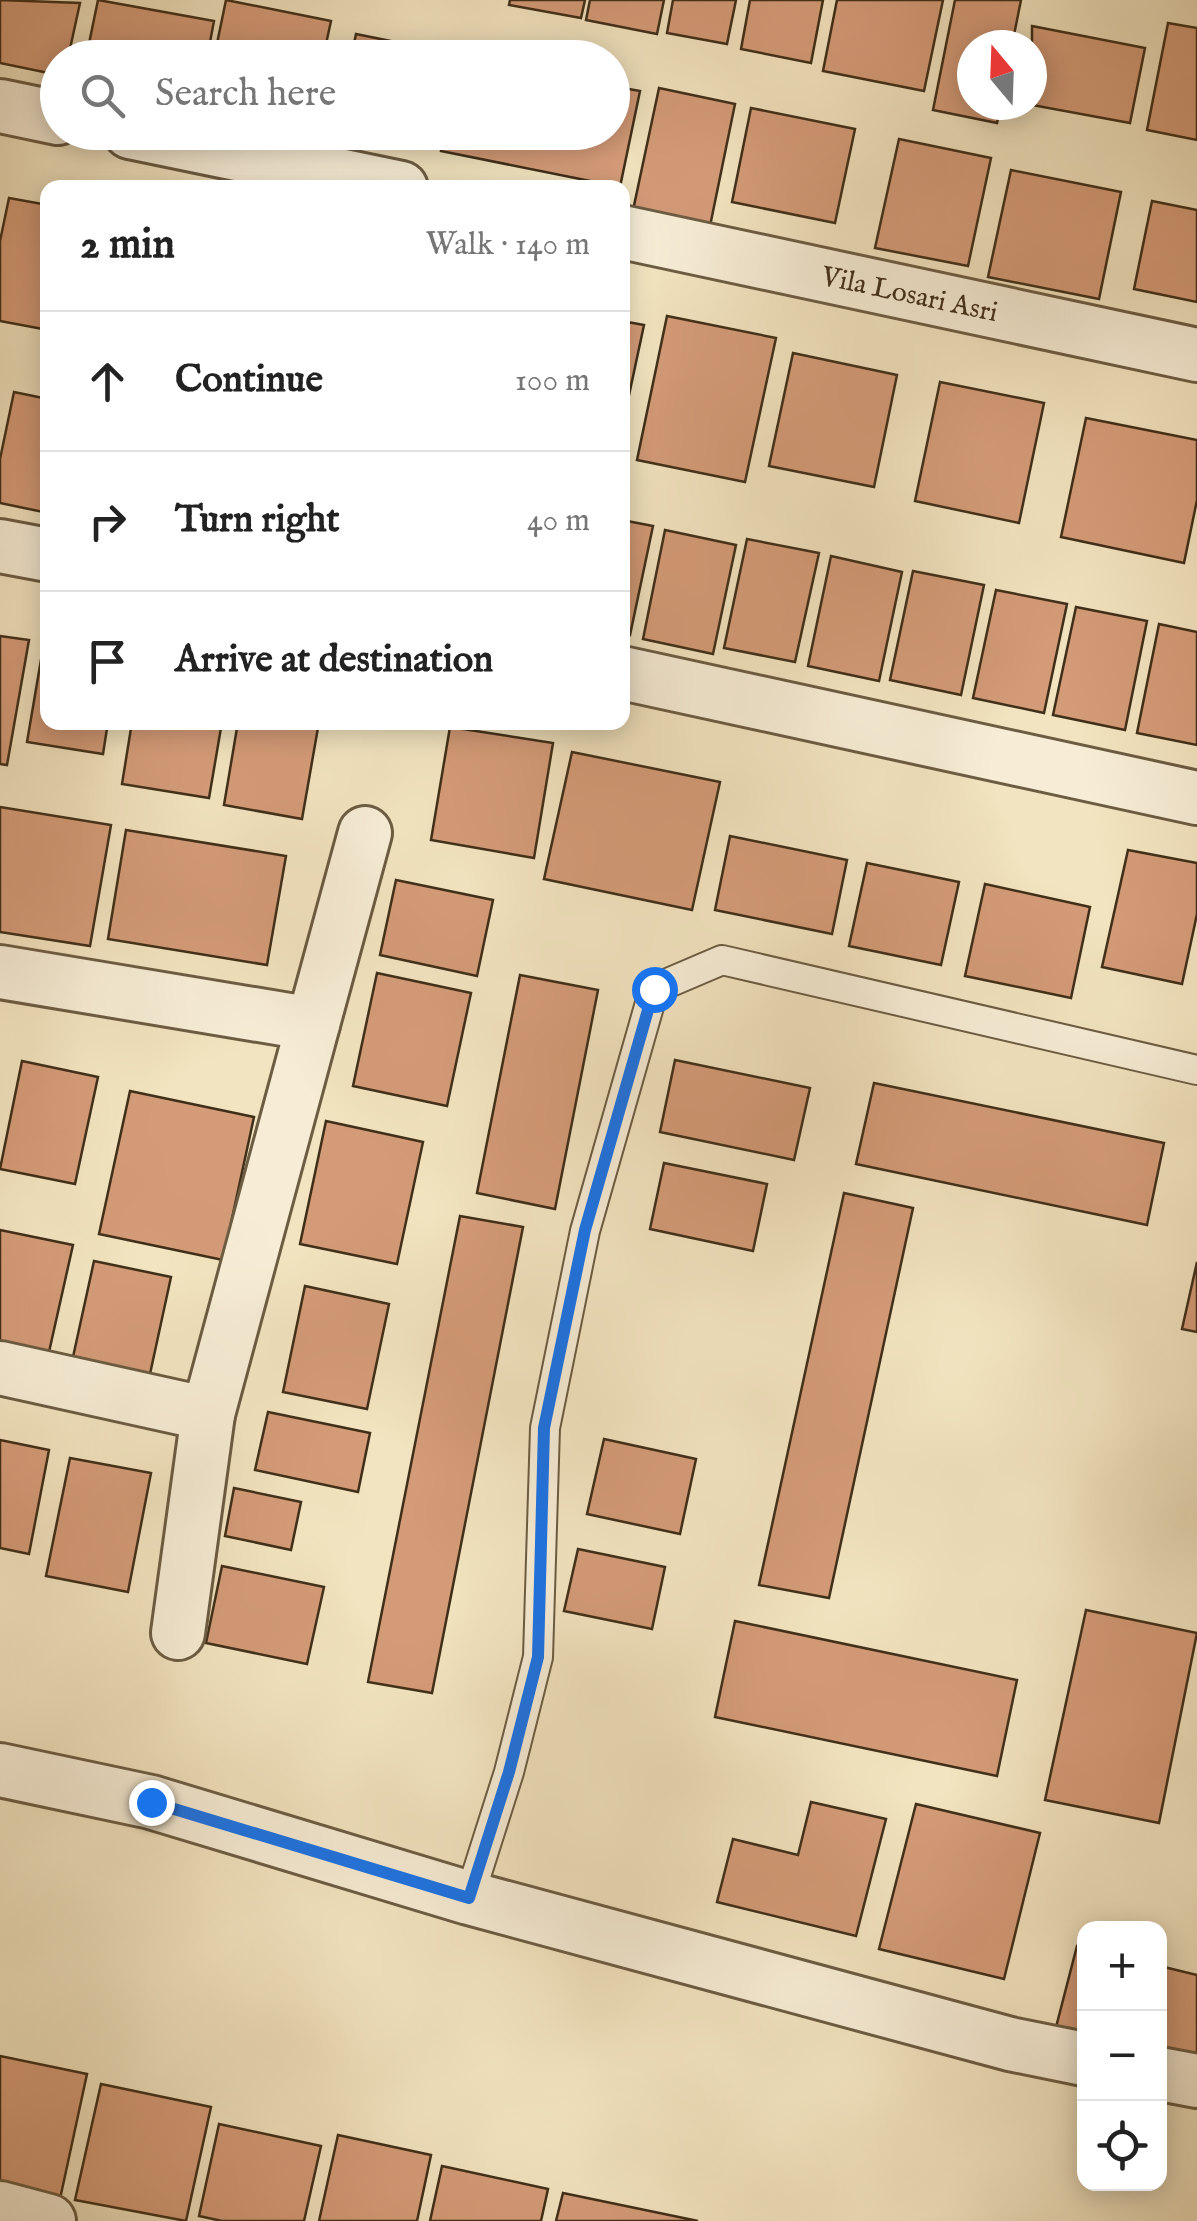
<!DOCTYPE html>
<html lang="en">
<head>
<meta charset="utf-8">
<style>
  :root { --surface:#fff; --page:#f2f2f2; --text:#222; --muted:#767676; --line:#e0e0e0 }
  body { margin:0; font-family:"IM FELL English",serif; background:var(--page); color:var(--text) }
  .controls { position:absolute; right:30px; bottom:30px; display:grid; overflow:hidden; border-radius:20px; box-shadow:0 5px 25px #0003 }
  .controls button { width:90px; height:90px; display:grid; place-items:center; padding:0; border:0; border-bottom:2px solid var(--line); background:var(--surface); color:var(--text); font:50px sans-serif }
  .compass { position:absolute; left:957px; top:30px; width:90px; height:90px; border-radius:50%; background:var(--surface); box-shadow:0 5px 25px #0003; rotate:341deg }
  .stop { position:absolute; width:30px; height:30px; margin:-22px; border:8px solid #1a73e8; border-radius:50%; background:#fff }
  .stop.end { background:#1a73e8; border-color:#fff; box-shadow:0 2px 10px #0008 }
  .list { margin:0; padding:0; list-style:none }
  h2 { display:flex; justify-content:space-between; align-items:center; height:130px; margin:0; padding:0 40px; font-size:42px }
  h2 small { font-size:32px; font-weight:400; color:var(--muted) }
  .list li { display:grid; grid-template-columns:65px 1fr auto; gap:30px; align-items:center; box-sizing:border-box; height:140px; padding:0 40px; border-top:2px solid var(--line) }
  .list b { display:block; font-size:38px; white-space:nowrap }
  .list em { font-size:32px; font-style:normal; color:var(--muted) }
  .icon { flex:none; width:55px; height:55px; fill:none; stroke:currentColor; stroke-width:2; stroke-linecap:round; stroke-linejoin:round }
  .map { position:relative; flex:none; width:1197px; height:2221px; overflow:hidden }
  .search { position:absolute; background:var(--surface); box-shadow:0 5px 25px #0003; left:40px; top:40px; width:590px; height:110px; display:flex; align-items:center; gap:25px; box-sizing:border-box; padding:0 35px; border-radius:55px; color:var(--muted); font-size:38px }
  .panel { position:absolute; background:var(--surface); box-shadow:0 5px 25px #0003; left:40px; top:180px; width:590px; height:550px; border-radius:20px }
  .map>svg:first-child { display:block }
  .building { fill:#d49b78; stroke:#402f18; stroke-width:2.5 }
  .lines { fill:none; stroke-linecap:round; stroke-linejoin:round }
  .service-casing { stroke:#6c5c42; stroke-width:32 }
  .minor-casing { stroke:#6c5c42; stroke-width:58 }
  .service { stroke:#f7edd6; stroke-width:28 }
  .minor { stroke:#f7edd6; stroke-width:52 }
  .route { stroke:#1a73e8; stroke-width:12 }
  .labels { text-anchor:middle; stroke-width:10; stroke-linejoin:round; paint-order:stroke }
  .street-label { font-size:28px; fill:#402f18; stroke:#f7edd6 }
</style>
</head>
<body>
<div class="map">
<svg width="1197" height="2221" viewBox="0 0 1197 2221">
  <rect width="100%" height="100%" fill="#f2e4c0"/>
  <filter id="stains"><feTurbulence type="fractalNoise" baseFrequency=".002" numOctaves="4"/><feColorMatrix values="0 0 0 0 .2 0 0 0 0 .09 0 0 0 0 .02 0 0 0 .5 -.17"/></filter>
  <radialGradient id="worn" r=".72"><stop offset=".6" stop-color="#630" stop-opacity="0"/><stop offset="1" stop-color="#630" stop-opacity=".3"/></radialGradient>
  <!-- building -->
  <g class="building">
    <polygon points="0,0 80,3 68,58 58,58 58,75 0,63"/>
    <polygon points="98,0 214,21 207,58 86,58"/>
    <polygon points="226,0 331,21 323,58 214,58"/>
    <polygon points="510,0 585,0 581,18 509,5"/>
    <polygon points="590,0 664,0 657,34 586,20"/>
    <polygon points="673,0 736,0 727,44 667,33"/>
    <polygon points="750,0 823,0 811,63 741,49"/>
    <polygon points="837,0 943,0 924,91 823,71"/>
    <polygon points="955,0 1021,0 1012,45 972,45 972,105 1001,105 997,123 933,110"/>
    <polygon points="1168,23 1197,28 1197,140 1147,130"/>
    <polygon points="1032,26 1145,48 1130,123 1032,105"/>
    <polygon points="356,34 440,51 438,58 351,58"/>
    <polygon points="612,86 640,91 620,187 441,151 445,132 612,132"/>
    <polygon points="659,88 735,104 709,231 632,215"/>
    <polygon points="751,108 855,129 835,223 732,202"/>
    <polygon points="386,132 423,132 421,140"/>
    <polygon points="899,139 991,158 968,266 875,248"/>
    <polygon points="1011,170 1121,192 1099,299 988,277"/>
    <polygon points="9,198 48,205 48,330 0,321 0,241"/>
    <polygon points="1152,201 1197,210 1197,302 1134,289"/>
    <polygon points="667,316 776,338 745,482 637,460"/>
    <polygon points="622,321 644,325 622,428"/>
    <polygon points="793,353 897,375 874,487 769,466"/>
    <polygon points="940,382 1044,403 1019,523 915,501"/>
    <polygon points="14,392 48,399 48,513 0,503 0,459"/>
    <polygon points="1086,418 1197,440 1197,500 1184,563 1061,537"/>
    <polygon points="622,520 653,526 630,635 622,634"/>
    <polygon points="665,530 736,545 713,654 643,639"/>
    <polygon points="747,539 819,553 795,662 724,648"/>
    <polygon points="831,556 902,572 879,681 808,666"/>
    <polygon points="913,571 984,585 961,695 890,680"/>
    <polygon points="996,590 1067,604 1044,713 973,698"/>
    <polygon points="1076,607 1147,621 1125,730 1053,715"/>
    <polygon points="1159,624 1197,632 1197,745 1137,733"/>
    <polygon points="0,636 29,640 7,765 0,764"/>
    <polygon points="43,648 48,648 48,722 108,722 103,754 27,742"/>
    <polygon points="132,722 222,722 209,798 122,784"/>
    <polygon points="238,722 319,722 302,819 224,805"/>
    <polygon points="450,727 553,743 534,858 431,840"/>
    <polygon points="572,752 720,782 692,910 544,879"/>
    <polygon points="0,807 111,825 90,946 0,932"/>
    <polygon points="126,830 286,856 267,965 108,939"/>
    <polygon points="730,836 847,860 832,934 715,910"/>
    <polygon points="1128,850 1197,863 1197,914 1182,984 1102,967"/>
    <polygon points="867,863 959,882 941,965 849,946"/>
    <polygon points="396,880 493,900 477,976 380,955"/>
    <polygon points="985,884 1090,907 1071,998 965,976"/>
    <polygon points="377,973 471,993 447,1106 353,1086"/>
    <polygon points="520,975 598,990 555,1209 477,1193"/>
    <polygon points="675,1060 810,1088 794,1160 660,1132"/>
    <polygon points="22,1061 98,1077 75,1184 0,1169"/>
    <polygon points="874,1083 1164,1143 1147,1225 856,1164"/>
    <polygon points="130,1091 254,1117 223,1260 99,1234"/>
    <polygon points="326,1121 423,1142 397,1264 300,1244"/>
    <polygon points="664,1163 767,1184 753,1251 650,1229"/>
    <polygon points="844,1193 913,1208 829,1598 759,1585"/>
    <polygon points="460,1216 523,1227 432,1693 368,1682"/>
    <polygon points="0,1230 73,1245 49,1352 0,1341"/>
    <polygon points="94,1261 171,1277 150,1374 73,1357"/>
    <polygon points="1197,1262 1197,1332 1182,1329"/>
    <polygon points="305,1286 389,1304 367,1409 283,1392"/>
    <polygon points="268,1412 370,1433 358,1492 255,1470"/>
    <polygon points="604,1439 696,1459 680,1534 587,1514"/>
    <polygon points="0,1440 49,1450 29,1554 0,1548"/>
    <polygon points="70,1458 151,1473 128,1592 46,1576"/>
    <polygon points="234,1488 301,1502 291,1550 225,1536"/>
    <polygon points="578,1549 665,1567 652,1629 564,1611"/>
    <polygon points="222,1566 324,1587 307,1664 206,1643"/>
    <polygon points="1086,1610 1197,1633 1159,1823 1045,1800"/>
    <polygon points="735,1621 1017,1680 997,1776 715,1717"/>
    <polygon points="811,1802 886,1819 856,1936 717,1902 733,1839 798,1855"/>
    <polygon points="916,1804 1040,1833 1004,1979 879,1949"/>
    <polygon points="1077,1946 1084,1947 1084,2042 1054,2035"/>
    <polygon points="1160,1966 1197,1975 1197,2070 1160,2061"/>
    <polygon points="0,2056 87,2074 60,2199 0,2186"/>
    <polygon points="101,2084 211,2107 186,2221 75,2200"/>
    <polygon points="219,2124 321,2146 304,2221 222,2221 199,2216"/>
    <polygon points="338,2135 431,2155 417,2221 319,2221"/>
    <polygon points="442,2166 548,2189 541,2221 430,2221"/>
    <polygon points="563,2193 698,2221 556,2221"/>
  </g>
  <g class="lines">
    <!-- service casing -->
    <g class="service-casing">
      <polyline id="service" points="469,1898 509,1772 538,1657 545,1428 585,1231 654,989 722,960 1197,1070"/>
    </g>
    <!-- minor casing -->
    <g class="minor-casing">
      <g id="minor">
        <polyline points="0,106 58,118"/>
        <polyline points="130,132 401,188"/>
        <polyline points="622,232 1197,355"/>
        <polyline points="0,546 48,555"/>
        <polyline points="622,673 1197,798"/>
        <polyline points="0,972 313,1024 208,1414 0,1368"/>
        <polyline points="313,1024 365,833"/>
        <polyline points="178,1633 208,1414"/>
        <polyline points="0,1770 151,1802 469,1898 1010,2044 1084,2059"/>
        <polyline points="1160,2074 1197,2081"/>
        <polyline points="0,2208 49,2221"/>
      </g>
    </g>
    <!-- service -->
    <use href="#service" class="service"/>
    <!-- minor -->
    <use href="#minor" class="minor"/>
  </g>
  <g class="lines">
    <!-- route -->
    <polyline class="route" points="151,1802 469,1898 509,1772 538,1657 544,1428 585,1230 654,989"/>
  </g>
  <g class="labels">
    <!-- street labels -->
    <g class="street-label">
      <text transform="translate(910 293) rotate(12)" y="10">Vila Losari Asri</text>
    </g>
  </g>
  <rect width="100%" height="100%" filter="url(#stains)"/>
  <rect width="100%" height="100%" fill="url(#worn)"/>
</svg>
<div class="controls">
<button>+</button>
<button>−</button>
<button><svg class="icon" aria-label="locate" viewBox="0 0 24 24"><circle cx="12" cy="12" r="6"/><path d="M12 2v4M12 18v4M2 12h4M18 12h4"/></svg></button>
</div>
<svg class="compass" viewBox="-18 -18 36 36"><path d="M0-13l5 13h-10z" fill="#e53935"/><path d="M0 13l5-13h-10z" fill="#767676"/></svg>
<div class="stop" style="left:654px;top:989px"></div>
<div class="stop end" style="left:151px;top:1802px"></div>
<div class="search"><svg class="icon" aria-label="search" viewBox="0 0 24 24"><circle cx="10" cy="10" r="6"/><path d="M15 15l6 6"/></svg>Search here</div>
<section class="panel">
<h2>2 min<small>Walk · 140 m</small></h2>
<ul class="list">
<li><svg class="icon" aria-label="ahead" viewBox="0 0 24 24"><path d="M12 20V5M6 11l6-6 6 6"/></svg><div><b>Continue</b></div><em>100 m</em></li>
<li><svg class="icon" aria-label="right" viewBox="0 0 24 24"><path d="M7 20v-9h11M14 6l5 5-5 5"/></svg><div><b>Turn right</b></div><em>40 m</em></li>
<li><svg class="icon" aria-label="arrive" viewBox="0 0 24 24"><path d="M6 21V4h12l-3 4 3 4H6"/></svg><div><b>Arrive at destination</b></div></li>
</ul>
</section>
</div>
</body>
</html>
